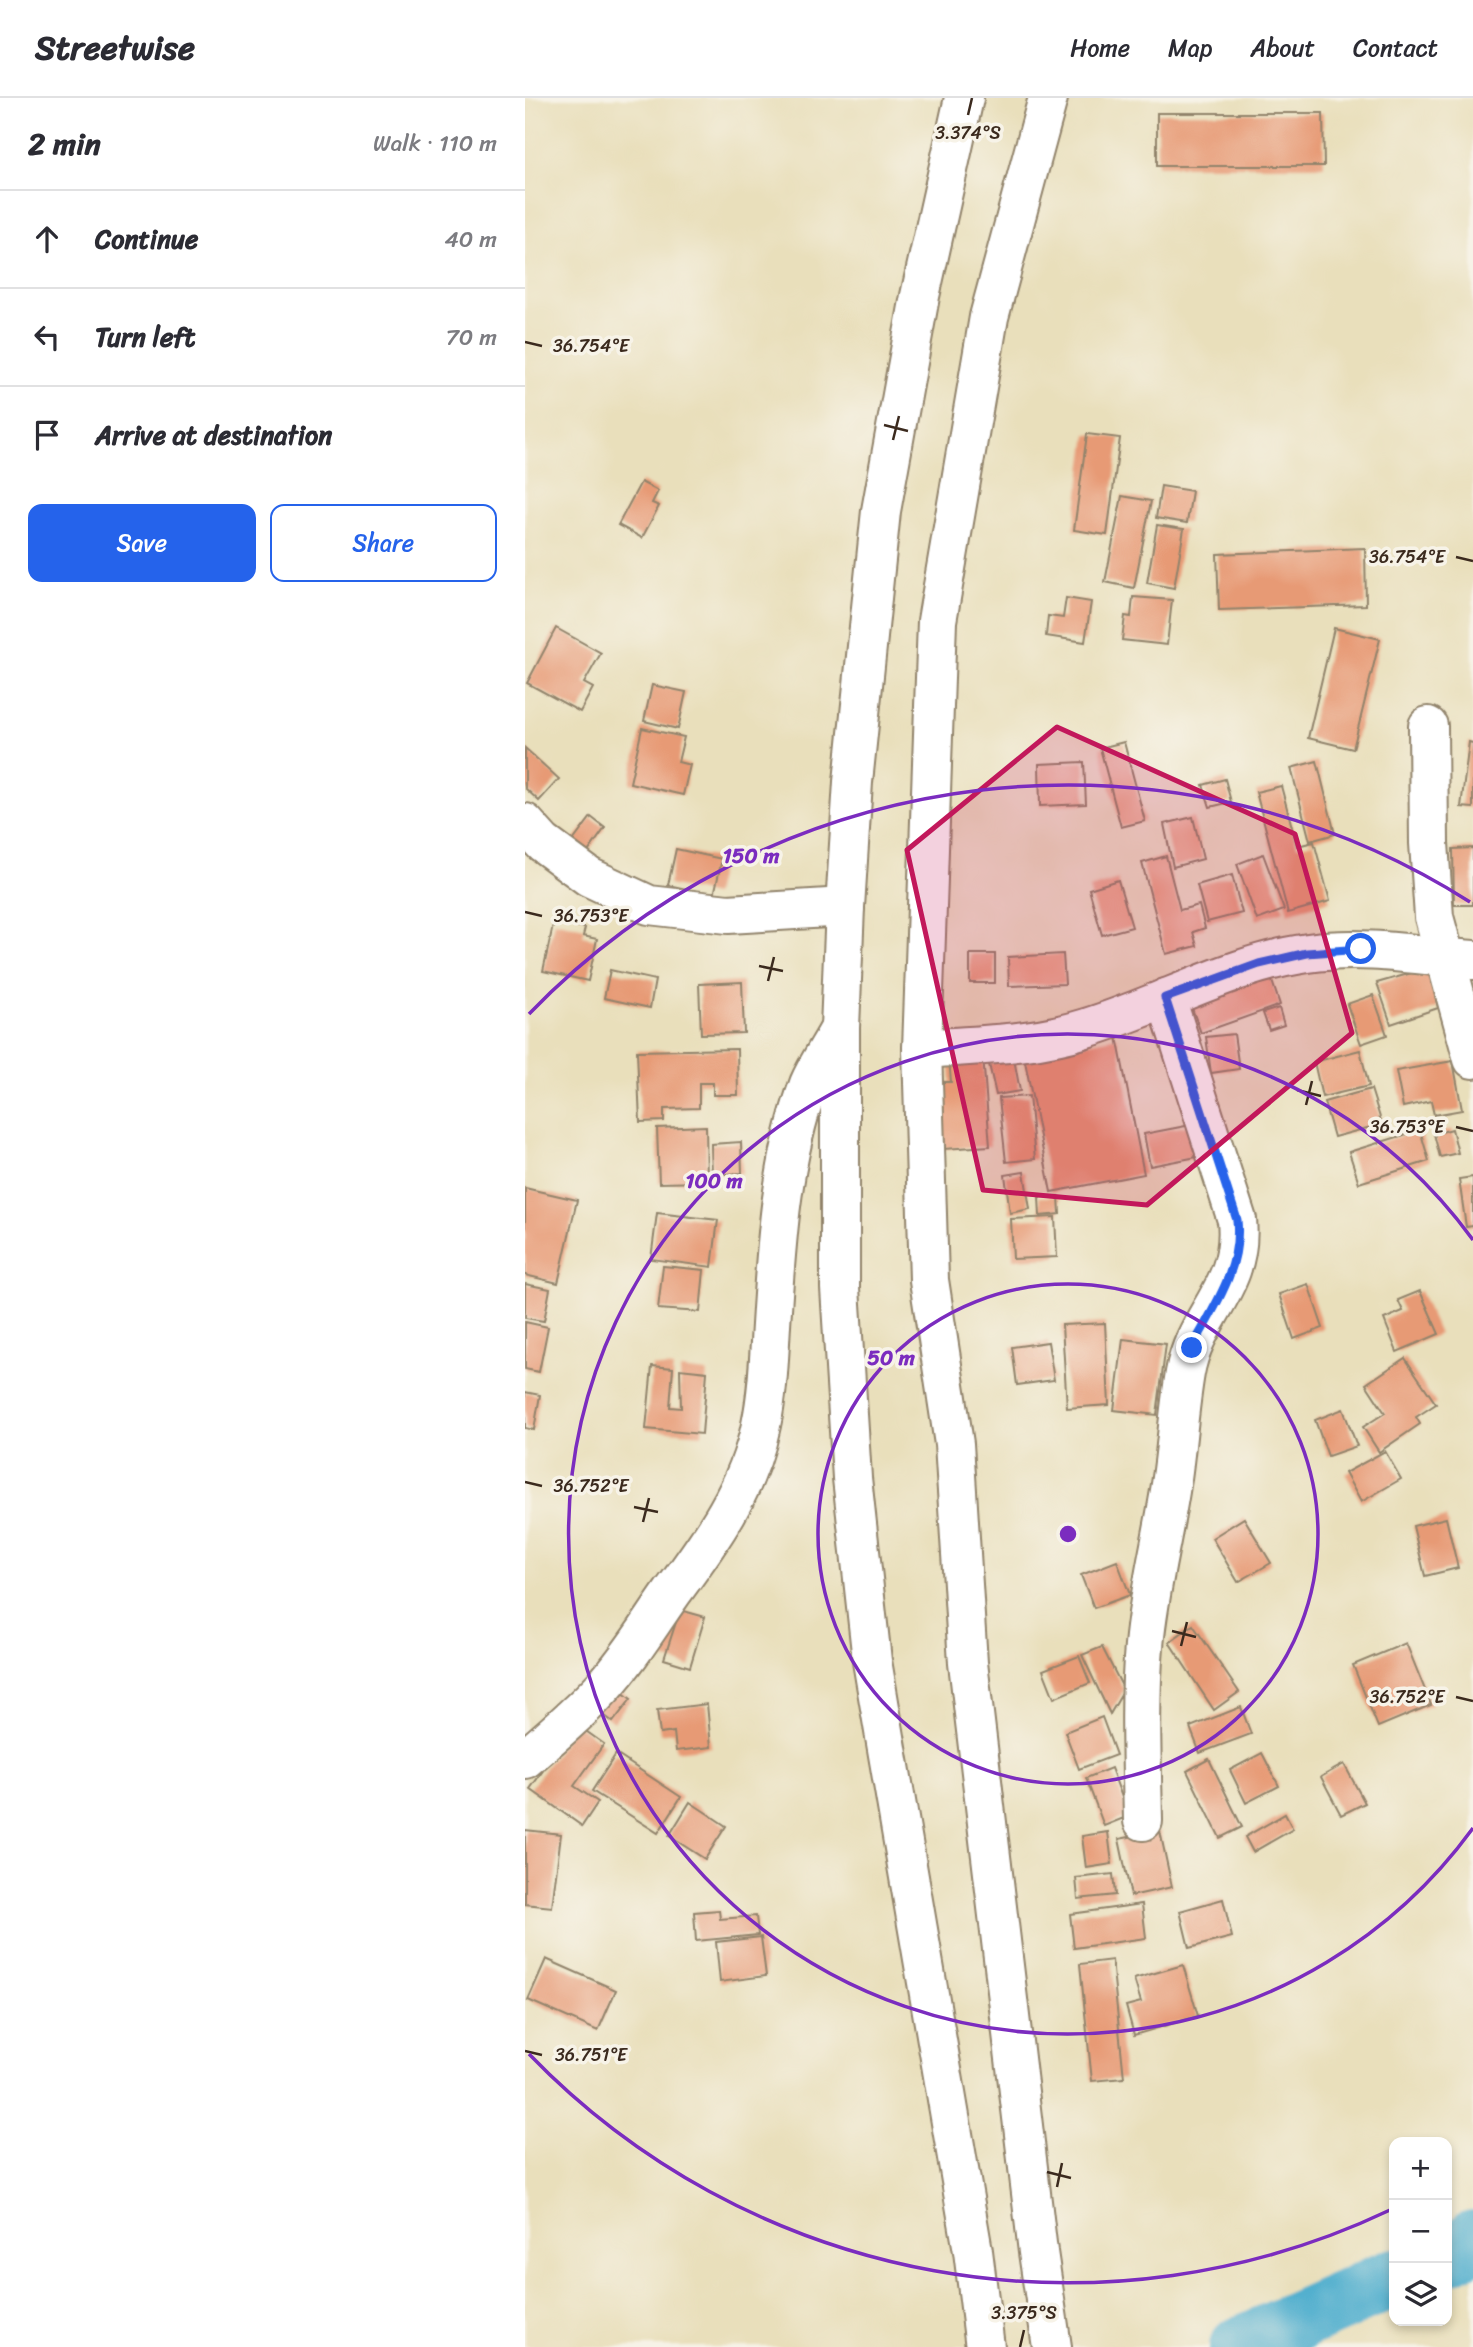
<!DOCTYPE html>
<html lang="en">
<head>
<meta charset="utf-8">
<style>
  :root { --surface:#fff; --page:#f7f7f7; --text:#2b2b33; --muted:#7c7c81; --line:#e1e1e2; --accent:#2563eb }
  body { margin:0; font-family:Sriracha,sans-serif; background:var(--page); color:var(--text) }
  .controls { position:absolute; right:21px; bottom:21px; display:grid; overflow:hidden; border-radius:14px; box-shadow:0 4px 10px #0003 }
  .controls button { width:63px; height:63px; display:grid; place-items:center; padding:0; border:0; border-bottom:2px solid var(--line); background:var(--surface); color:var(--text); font:35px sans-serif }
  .stop { position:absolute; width:21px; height:21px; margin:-16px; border:5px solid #2563eb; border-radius:50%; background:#fff }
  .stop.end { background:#2563eb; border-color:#fff; box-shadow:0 2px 7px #0008 }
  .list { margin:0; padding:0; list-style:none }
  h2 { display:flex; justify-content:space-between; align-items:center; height:91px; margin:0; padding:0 28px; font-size:30px }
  h2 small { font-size:23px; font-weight:400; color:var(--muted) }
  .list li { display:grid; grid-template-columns:46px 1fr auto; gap:21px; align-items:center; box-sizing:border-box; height:98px; padding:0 28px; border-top:2px solid var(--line) }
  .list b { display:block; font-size:26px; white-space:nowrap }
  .list em { font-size:23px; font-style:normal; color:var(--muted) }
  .actions { display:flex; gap:14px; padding:21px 28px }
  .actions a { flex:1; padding:16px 0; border:2px solid var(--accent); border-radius:14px; text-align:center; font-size:24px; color:var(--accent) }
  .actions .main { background:var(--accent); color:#fff }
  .icon { flex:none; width:38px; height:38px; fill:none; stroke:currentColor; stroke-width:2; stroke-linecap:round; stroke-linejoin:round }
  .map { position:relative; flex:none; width:948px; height:2249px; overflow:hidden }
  header { display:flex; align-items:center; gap:42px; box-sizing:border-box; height:98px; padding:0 35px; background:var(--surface); border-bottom:2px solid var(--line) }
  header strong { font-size:33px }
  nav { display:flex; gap:38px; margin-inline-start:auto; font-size:24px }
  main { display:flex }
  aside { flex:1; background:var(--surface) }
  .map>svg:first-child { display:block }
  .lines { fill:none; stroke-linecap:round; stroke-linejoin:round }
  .river { stroke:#4faece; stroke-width:60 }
  .building { fill:#e79a75 }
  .minor-casing { stroke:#92846c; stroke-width:42 }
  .highway-casing { stroke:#92846c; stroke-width:42 }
  .minor { stroke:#fff; stroke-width:38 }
  .highway { stroke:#fff; stroke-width:38 }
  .route { stroke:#2563eb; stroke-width:9 }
  .marked { fill:#c2185b; fill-opacity:0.2; stroke:#c2185b; stroke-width:5; stroke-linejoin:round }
  .ticks { fill:none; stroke:#3b2a1e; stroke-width:2.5 }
  .ring { fill:none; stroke:#7b2cbf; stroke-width:3.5 }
  .ticks-label { font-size:18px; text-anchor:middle; fill:#3b2a1e; stroke:#f7f3e8; stroke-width:7; stroke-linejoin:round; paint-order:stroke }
  .centre { fill:#7b2cbf; stroke:#f7f3e8; stroke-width:3.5 }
  .ring-label { font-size:21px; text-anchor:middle; font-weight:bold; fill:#7b2cbf; stroke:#f7f3e8; stroke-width:7; stroke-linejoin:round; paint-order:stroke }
</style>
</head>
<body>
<header>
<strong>Streetwise</strong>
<nav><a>Home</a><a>Map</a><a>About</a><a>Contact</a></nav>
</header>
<main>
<aside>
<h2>2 min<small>Walk · 110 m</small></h2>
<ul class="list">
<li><svg class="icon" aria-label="ahead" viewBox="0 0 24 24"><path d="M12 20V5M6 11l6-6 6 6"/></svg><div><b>Continue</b></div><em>40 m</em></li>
<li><svg class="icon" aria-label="left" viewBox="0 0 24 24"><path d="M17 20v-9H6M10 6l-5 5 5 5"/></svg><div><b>Turn left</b></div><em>70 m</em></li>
<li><svg class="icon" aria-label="arrive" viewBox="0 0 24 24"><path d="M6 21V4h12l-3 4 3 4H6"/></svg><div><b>Arrive at destination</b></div></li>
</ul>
<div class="actions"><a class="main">Save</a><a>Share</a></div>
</aside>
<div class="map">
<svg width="948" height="2249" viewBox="0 0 948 2249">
  <rect width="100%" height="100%" fill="#f7f3e8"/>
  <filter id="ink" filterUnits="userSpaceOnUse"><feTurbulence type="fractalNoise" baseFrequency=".0143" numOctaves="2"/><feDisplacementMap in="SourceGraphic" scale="14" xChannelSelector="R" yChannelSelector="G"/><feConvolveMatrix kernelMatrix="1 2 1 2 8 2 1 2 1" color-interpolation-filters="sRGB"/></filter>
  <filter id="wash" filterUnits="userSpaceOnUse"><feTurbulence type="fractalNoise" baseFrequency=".00686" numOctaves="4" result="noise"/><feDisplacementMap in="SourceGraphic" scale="28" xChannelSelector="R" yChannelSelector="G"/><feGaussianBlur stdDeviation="1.57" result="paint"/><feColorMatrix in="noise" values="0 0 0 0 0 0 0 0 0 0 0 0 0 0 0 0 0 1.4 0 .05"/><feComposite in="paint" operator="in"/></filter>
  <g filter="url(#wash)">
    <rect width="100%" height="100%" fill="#e9dfbb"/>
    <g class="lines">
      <!-- river -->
      <g class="river">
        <polyline points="922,2157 941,2148 948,2142"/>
        <polyline points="714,2249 869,2180"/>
      </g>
    </g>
    <g id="blocks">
      <!-- building -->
      <g class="building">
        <polygon points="632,15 798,15 799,68 632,68"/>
        <polygon points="562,336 595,340 582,437 549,432"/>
        <polygon points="116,384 133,393 127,405 134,408 117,440 93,427"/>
        <polygon points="636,388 667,393 662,425 631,420"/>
        <polygon points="597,398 626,403 609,490 580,484"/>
        <polygon points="632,427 659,431 649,490 622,485"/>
        <polygon points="840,450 841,507 694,512 692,456"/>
        <polygon points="608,499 647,502 642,547 597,542 600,518 606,519"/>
        <polygon points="541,500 566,504 560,544 521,538 523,518 538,520"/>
        <polygon points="31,530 76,555 59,585 68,590 55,614 2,585"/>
        <polygon points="809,530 855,541 828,651 783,640"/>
        <polygon points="127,587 161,594 153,631 119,623"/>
        <polygon points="117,630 159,639 153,664 165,667 158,697 105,685"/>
        <polygon points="599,644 620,723 596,729 575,650"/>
        <polygon points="944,644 948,645 948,710 936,709"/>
        <polygon points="0,650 34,681 14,703 0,690"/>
        <polygon points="792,663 810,736 785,743 766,670"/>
        <polygon points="559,664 561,706 515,708 514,666"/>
        <polygon points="700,681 706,704 685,709 678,687"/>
        <polygon points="756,688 772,748 789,744 805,803 763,815 731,694"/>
        <polygon points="66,719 80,730 63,754 48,743"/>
        <polygon points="668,719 678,761 648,769 639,726"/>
        <polygon points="948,750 948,807 929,807 928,751"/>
        <polygon points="151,751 197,761 189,797 143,787"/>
        <polygon points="738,756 759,812 732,822 712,766"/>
        <polygon points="641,758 655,812 674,807 680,830 668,834 672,848 641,856 617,765"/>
        <polygon points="707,777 717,815 682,824 672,787"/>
        <polygon points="593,782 607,829 577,837 564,791"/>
        <polygon points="29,823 60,830 58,838 72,841 63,883 18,873"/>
        <rect x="445" y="856" width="25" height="29"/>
        <polygon points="538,856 540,886 484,888 483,859"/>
        <polygon points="904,870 913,910 866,926 852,885"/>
        <polygon points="85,872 130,882 125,910 79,900"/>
        <polygon points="744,874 755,907 676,935 664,902"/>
        <polygon points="217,884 219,935 176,936 174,886"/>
        <polygon points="848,897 862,937 836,946 822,906"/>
        <polygon points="754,910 759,927 744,932 738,915"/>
        <polygon points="709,936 714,971 686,975 681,939"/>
        <polygon points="592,939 619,1076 526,1094 499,958"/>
        <polygon points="212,951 213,997 188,997 188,985 174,985 174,1010 139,1011 139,1023 115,1024 112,953"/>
        <polygon points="835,952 844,988 797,999 789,964"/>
        <polygon points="458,958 465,1048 418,1051 413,984 426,984 424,961"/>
        <polygon points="489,961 495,993 471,997 464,966"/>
        <polygon points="928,963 937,1012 909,1017 906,1003 878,1009 871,973"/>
        <polygon points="846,991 857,1026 809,1039 799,1004"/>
        <polygon points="504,998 510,1061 481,1064 474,1000"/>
        <polygon points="666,1027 672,1059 625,1068 619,1036"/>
        <polygon points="181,1028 182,1084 134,1085 132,1030"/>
        <polygon points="927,1031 933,1055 915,1059 909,1036"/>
        <polygon points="895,1032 904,1063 834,1085 824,1054"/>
        <polygon points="216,1044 217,1075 187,1077 186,1046"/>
        <polygon points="499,1074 505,1111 485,1115 480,1077"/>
        <polygon points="948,1079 948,1128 941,1129 934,1081"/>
        <polygon points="0,1090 52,1102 33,1185 0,1177"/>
        <polygon points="534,1098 535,1116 515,1118 514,1099"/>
        <polygon points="132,1115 193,1122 187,1169 126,1161"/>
        <polygon points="530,1119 532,1159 488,1161 486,1121"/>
        <polygon points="138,1168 179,1172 175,1214 133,1211"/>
        <polygon points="0,1186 25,1191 19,1223 0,1220"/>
        <polygon points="783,1186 798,1230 769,1241 754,1196"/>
        <polygon points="895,1193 914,1236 872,1254 859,1221 878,1213 873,1202"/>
        <polygon points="0,1224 23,1229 14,1274 0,1271"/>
        <polygon points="580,1225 584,1307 542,1310 537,1227"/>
        <polygon points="598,1241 641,1246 632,1317 589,1312"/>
        <polygon points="523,1244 529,1282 492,1287 487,1249"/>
        <polygon points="880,1260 911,1306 891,1319 895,1326 854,1354 838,1329 860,1315 841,1286"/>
        <polygon points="127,1268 148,1270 145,1309 156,1310 155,1271 182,1274 177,1336 121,1331"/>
        <polygon points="0,1294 15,1297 9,1332 0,1330"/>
        <polygon points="818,1311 832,1348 803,1358 790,1322"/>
        <polygon points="860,1353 876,1381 836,1404 820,1375"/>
        <polygon points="719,1420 746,1465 713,1484 687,1440"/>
        <polygon points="921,1420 933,1470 900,1478 888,1428"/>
        <polygon points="592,1463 605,1497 569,1510 556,1477"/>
        <polygon points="155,1512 180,1519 165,1569 139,1561"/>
        <polygon points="668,1527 714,1594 689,1612 644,1544"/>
        <polygon points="881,1545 906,1607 853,1629 828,1567"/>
        <polygon points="577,1549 599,1592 585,1616 557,1557"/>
        <polygon points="554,1558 565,1585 529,1600 518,1572"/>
        <polygon points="85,1585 106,1601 88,1624 67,1608"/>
        <polygon points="182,1606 186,1649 151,1653 149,1634 135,1636 132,1612"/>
        <polygon points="716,1609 726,1636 675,1655 665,1629"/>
        <polygon points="577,1619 591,1657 554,1671 540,1634"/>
        <polygon points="51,1626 79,1646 49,1688 73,1704 57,1728 5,1691"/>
        <polygon points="737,1655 754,1688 721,1705 705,1672"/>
        <polygon points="91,1656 156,1699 133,1735 67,1693"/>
        <polygon points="684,1661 717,1729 695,1740 662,1673"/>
        <polygon points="819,1666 840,1705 816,1717 796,1679"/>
        <polygon points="586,1670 604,1718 579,1728 561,1680"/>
        <polygon points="165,1704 201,1728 180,1761 144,1738"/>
        <polygon points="760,1716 768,1731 728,1754 720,1739"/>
        <polygon points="0,1732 36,1736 27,1809 0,1806"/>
        <polygon points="635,1733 647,1789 606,1798 594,1741"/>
        <polygon points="583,1734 587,1766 561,1770 557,1738"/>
        <polygon points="588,1776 590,1797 553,1801 551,1780"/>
        <polygon points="698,1801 707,1839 664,1850 655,1813"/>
        <polygon points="617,1806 621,1840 549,1850 545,1816"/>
        <polygon points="194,1812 195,1821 231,1818 233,1837 171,1843 169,1814"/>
        <polygon points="236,1839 241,1878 195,1884 191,1844"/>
        <polygon points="21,1861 91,1892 73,1933 3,1902"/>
        <polygon points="587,1862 599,1980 567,1983 555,1866"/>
        <polygon points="658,1867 673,1918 609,1937 601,1908 616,1904 609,1881"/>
      </g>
    </g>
  </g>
  <g filter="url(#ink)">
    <use href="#blocks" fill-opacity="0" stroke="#92846c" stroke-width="2"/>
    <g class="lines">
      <!-- minor casing -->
      <g class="minor-casing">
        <g id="minor">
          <polyline points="903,628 904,745 909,819 948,961"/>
          <polyline points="0,725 18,745 64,779 124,807 203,816 320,809"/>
          <path d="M397,951c54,-4 111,-4 164,-21 74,-22 144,-64 222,-75 55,-8 110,2 165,7"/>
          <path d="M0,1661c27,-23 54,-46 78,-72 26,-28 47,-63 69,-94 38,-52 76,-103 89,-168 7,-32 8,-67 10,-100 5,-80 10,-165 38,-241 8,-19 21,-37 31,-56"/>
          <path d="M618,1723c-1,-58 -4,-117 1,-175 5,-57 20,-112 28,-168 5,-35 7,-70 13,-105 10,-59 59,-86 52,-153l-71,-222"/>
        </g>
      </g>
      <!-- highway casing -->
      <g class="highway-casing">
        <g id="highway">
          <polyline points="439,0 395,198 356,413 328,684 320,809 315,930 315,1190 327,1380 347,1563 448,2153 460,2249"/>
          <polyline points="523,0 464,219 412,523 397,951 404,1182 429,1346 443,1565 513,2154 527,2249"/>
        </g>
      </g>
      <!-- minor -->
      <use href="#minor" class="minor"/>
      <!-- highway -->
      <use href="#highway" class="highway"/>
    </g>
  </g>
  <g class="lines" filter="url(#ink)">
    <!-- route -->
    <path class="route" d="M667,1250c22,-41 50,-80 45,-128l-72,-222 94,-34 48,-11 54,-4"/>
  </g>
  <!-- marked area -->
  <path class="marked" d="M532,629l238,107 57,199 -205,172 -164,-15 -76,-340z"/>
  <!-- ticks -->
  <path class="ticks" d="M443,17l4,-17M0,244l17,4M359,327l24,6M368,342l6,-24M931,459l17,4M0,814l17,4M234,868l24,5M243,883l6,-24M772,992l24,6M781,1007l6,-24M931,1029l17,4M0,1384l17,4M109,1409l24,5M118,1424l6,-24M647,1533l24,6M656,1548l6,-24M931,1599l17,4M0,1953l17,4M522,2074l24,6M532,2089l5,-24M495,2249l4,-17"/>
  <!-- distance rings -->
  <g class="ring">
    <circle cx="543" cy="1436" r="250"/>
    <path d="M948 1730A500 500 0 1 1 948 1142"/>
    <path d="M865 2112A749 749 0 0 1 4 1956M4 916A749 749 0 0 1 945 804"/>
  </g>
  <g class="ticks-label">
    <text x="443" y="41">3.374°S</text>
    <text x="66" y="254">36.754°E</text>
    <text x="882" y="465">36.754°E</text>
    <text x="66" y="824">36.753°E</text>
    <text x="882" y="1035">36.753°E</text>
    <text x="66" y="1394">36.752°E</text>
    <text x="882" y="1605">36.752°E</text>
    <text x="66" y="1963">36.751°E</text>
    <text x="499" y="2221">3.375°S</text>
  </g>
  <circle cx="543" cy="1436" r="10" class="centre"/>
  <g class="ring-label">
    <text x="226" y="765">150 m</text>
    <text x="189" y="1090">100 m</text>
    <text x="366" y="1267">50 m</text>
  </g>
</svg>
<div class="controls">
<button>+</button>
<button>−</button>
<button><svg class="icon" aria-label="layers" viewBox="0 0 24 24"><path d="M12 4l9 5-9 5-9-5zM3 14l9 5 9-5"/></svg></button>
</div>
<div class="stop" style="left:836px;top:851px"></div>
<div class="stop end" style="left:667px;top:1250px"></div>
</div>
</main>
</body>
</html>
